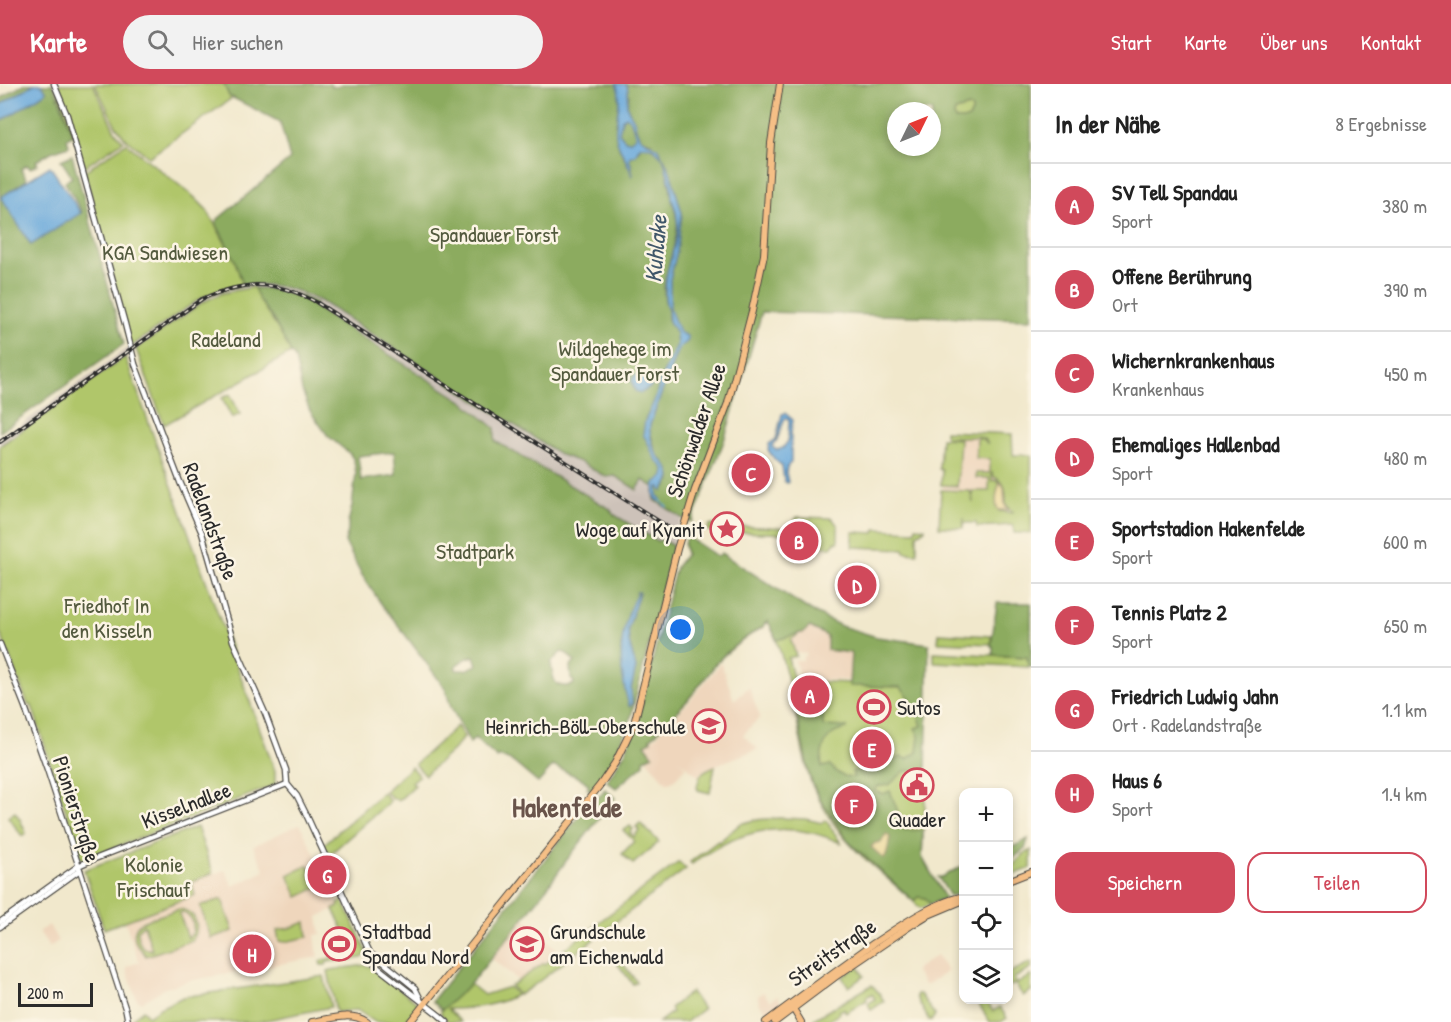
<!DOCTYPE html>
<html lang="de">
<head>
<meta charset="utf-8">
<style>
  :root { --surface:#fff; --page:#f2f2f2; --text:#222; --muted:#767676; --line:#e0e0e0; --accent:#d1495b }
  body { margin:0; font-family:"Patrick Hand",sans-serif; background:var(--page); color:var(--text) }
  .controls { position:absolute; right:18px; bottom:18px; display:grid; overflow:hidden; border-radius:12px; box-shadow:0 3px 9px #0003 }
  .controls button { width:54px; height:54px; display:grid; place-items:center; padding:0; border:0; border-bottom:2px solid var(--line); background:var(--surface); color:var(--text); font:30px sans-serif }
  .compass { position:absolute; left:887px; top:18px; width:54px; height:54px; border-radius:50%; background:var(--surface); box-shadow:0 3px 9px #0003; rotate:47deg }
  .scale { position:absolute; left:18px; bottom:15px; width:75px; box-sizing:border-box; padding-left:6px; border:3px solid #2b2b2b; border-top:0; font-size:16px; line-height:21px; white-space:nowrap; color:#2b2b2b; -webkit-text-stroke:4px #fcf5e5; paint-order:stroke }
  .you { position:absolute; left:681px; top:546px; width:21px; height:21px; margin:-15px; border:4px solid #fff; border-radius:50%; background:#1a73e8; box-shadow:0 0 0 9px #1a73e833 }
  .badge { display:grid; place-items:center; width:39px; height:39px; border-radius:50%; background:var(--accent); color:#fff; font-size:20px; font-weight:700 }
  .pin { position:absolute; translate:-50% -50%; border:3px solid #fff; box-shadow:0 2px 6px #0006 }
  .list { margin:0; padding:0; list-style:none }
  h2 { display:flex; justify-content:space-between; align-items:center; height:78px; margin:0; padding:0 24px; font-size:26px }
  h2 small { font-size:20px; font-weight:400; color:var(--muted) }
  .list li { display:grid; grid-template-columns:39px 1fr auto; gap:18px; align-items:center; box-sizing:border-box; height:84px; padding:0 24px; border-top:2px solid var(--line) }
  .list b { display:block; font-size:22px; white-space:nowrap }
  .list p { margin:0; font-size:20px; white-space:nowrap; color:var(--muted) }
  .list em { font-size:20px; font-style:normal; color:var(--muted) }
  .actions { display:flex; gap:12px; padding:18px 24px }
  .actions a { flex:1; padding:14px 0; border:2px solid var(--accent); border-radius:18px; text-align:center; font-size:21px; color:var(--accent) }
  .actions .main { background:var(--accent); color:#fff }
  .icon { flex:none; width:33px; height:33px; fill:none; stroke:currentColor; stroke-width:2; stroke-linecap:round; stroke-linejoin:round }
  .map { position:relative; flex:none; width:1031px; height:938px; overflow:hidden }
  header { display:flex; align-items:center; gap:36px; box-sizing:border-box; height:84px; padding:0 30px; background:var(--accent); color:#fff }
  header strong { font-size:28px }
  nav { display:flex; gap:33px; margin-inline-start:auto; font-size:21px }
  .search { width:420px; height:54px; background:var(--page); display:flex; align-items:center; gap:15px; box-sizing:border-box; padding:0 21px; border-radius:33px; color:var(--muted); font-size:22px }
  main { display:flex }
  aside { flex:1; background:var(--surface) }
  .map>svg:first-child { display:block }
  .built { fill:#efd6bc }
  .industrial { fill:#cdc2b9 }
  .green { fill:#b0c66a; stroke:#6e784a; stroke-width:1.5; fill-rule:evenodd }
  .forest { fill:#8cab5e; stroke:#5c6b44; stroke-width:1.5; fill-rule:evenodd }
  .sand { fill:#eeda9e; stroke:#8c8264; stroke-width:1.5 }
  .water { fill:#68a8db; stroke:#4a6a83; stroke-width:1.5; fill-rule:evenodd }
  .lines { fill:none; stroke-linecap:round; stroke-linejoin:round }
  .stream { stroke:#68a8db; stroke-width:1.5 }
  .minor-casing { stroke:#494743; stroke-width:7 }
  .major-casing { stroke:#494743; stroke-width:8 }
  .minor { stroke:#fff; stroke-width:4.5 }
  .major { stroke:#f5bf86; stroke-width:6 }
  .rail-casing { stroke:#2b2b2b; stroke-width:4 }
  .rail { stroke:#fcf5e5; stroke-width:1.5; stroke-dasharray:4.5; stroke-linecap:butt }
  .labels { text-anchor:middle; stroke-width:5; stroke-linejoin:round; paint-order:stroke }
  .park-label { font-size:22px; fill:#535a3e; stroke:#fcf5e5 }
  .street-label { font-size:22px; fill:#2b2b2b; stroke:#fcf5e5 }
  .poi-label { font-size:22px; fill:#2b2b2b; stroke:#fcf5e5; text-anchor:start }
  .water-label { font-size:24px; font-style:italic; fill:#405769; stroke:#fcf5e5 }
  .district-label { font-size:28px; font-weight:bold; fill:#69544b; stroke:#fcf5e5 }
</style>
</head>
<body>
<header>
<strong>Karte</strong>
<div class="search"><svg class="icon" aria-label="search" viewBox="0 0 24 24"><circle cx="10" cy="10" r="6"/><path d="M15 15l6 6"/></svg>Hier suchen</div>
<nav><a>Start</a><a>Karte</a><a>Über uns</a><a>Kontakt</a></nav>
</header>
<main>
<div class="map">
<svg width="1031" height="938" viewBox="0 0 1031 938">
  <rect width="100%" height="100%" fill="#fcf5e5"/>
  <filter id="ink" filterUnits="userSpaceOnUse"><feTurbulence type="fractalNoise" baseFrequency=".0167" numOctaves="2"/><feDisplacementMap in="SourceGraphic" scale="12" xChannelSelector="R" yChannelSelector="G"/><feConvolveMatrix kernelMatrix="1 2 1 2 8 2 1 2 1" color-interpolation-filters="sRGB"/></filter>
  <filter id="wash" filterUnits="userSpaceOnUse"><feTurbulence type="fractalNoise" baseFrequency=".008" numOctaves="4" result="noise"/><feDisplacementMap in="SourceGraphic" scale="24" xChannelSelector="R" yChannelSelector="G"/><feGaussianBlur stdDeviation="1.35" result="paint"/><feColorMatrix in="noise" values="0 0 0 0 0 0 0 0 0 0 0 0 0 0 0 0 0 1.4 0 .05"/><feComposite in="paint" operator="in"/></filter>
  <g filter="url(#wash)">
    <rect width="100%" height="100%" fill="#f1e8cc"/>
    <!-- built -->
    <g class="built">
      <polygon points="945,347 1012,350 1014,426 942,425"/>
      <polygon points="810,543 827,552 851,568 849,596 801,596 800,595 795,576 803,576 803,573 807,571 805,569 794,568 791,556 800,549 802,549"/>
      <polygon points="721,579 734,616 749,603 760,633 743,651 758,665 705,685 698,692 677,674 686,683 672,698 666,698 647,676 653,671 644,661 655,653 689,618"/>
      <polygon points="300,740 340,822 318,833 321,850 315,851 318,873 188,897 165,904 142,918 137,916 126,884 128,882 139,878 125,837 195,811 191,799 225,786 233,802 265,787 253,762"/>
      <polygon points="524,833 559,867 519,897 491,874"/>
      <polygon points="49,841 58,857 49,864 39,847"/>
      <polygon points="937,871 948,887 925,902 915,886"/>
      <polygon points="763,908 770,917 777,912 783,921 769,932 759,919 758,912"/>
    </g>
    <!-- industrial -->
    <polygon class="industrial" points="255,200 278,202 297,207 319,216 561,371 615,392 636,406 643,396 654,403 654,411 655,416 682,434 673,462 663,456 657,457 613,430 610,425 494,356 314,223 316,220 267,204 239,205 223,209 203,218 0,362 0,356 119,270 201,214 217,207 243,201"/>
    <!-- green -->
    <g class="green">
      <polygon points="56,0 93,0 114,45 123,57 84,83"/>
      <polygon points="95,0 224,0 229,12 232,14 149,73 125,54 116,42"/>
      <polygon points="969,23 972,25 972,29 969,34 963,36 955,36 954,31 955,27"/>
      <polygon points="126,59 193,112 207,126 235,177 243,201 217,207 201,214 130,263 85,89 85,87"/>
      <path d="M254,203c9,24 27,42 37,66l-127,72 -28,-76 67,-47 20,-9z"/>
      <polygon points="125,273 275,687 275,701 83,776 81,775 32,622 28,621 0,548 0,362"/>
      <polygon points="230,310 240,330 232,334 222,314"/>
      <path d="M945,347l67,3 1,21h18v78h-17l-1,-8 -36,2 -1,-4h-12v-5l-1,10 -24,-1 2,-37 29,1 3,12 -1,-12h17v-13h-13v-5h14v-14l-14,-1 1,-20 5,1 6,5c-2,-5 -6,-6 -10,-7h-33zM992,389h1l1,4c13,5 12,15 12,27l5,7h2v2l-14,-2c-4,-9 -2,-19 1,-29l-5,-2 -3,1z"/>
      <polygon points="941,354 960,355 957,402 941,401 942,386 939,385"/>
      <path d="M797,433l35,1 6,8v16h-3l-4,5 -36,-2c-3,-7 -3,-22 2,-28z"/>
      <polygon points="709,441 790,444 790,450 709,447 708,446"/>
      <polygon points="916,443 925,444 925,445 917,450 917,469 905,468 904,465 853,463 853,448 875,449 876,445 915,447"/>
      <path d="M684,461l118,88h-2l-9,7 5,16 -8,2 5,20 7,1 2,2 103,4 21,41v61l-4,70 23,41 -23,10h-2c-23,-23 -50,-42 -71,-65 -14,-15 -29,-40 -37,-58 -7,-18 -10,-39 -14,-58 -7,-36 -14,-71 -29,-105l-5,2 -1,3c-20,11 -36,24 -51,40l1,1 -26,33 -35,36 30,-166 -6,-4 10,-13z"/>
      <polygon points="939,549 991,552 991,560 938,558"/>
      <polygon points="934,568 1028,573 1028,583 934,578"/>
      <polygon points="457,642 464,653 453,666 425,691 415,680"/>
      <path d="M715,682l-5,27 -12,-3 -1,-3c3,-14 5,-16 18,-21z"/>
      <polygon points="411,683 419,692 412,698 415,701 398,717 394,714 393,715 385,707 387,705"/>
      <polygon points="383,708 390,717 328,772 323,761"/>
      <polygon points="15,728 20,735 26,749 22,752 8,733"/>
      <path d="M779,734l27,1 16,4 4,-3 15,23c-53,-25 -104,-14 -149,21l-2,-2 28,-21 1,1 21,-18 15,-4z"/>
      <polygon points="640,739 659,758 633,780 622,770 634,757 623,746 626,745 630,742 633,745 630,749 634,753 639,746 636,743"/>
      <polygon points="197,743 213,789 191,798 195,811 104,845 84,786"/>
      <polygon points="1031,766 1031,784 1009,793 1009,785 1023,771"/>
      <polygon points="679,778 686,785 600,850 594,842 595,841"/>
      <polygon points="308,781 310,785 308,786 310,785 312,789 310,790 313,795 315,795 316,799 315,800 317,800 319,803 298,813 288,791"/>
      <polygon points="222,815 233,847 211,854 200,822"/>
      <polygon points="343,817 366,866 366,870 362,874 327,878 326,881 321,881 320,877 331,874 331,869 347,862 350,859 333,825 339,822 338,819"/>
      <path d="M179,825c16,1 22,17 14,29v2l-47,16c-3,-6 -9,-9 -11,-16 -1,-5 -1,-10 2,-14 5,-7 33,-13 42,-17zM182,828c10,3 13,12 10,22l-4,4 -9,-25zM143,841h1l8,25 -9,-2 -4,-7 -1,-11z"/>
      <polygon points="306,838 308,853 284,858 279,857 277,846 290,844"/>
      <polygon points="592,844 598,852 533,902 519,911 511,902 544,879 545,880"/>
      <polygon points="615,871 618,873 636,897 636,899 633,900 612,873"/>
      <polygon points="1031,878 1031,885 1014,894 1017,900 1031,891 1031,907 1023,912 1015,900 1011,902 1009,898 1009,889"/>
      <polygon points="365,881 372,883 417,919 418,922 404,938 375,938 357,926 336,928 328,887 331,886"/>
      <polygon points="858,882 864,892 849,903 842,893"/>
      <polygon points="324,892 331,923 257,938 143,938 142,936 132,938 133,934 143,926 148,932 160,924 183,913"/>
      <path d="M470,900l14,11 25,-8 8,8c-22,11 -45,14 -69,14l13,13h-12l-8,-8v-4z"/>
      <polygon points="872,901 879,909 884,917 871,926 868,919 875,915 872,910 866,913 867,916 846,929 844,925 839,927 840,929 827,938 825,936 821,938 813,938 814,935 819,932"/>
      <polygon points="691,908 703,925 686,938 659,938 672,928 670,924"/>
      <polygon points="917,910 920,910 935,931 932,936 929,936 917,915 916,912"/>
      <polygon points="976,916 985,916 993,927 1000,923 1007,934 1001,938 990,938"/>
    </g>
    <!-- forest -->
    <g class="forest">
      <polygon points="24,0 34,0 0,21 0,15"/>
      <polygon points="42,0 53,0 66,32 72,51 67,54 69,62 51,68 36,77 38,80 30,84 27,81 21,85 27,96 1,113 31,161 82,128 65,98 72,93 61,76 72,71 124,260 0,348 0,38 45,9 46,7"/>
      <path d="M224,0h106l1,2 6,1 6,-3h273c6,10 2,22 1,33 -2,13 -1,25 5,37 3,5 5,7 6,13l4,1 -3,-11 6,-2 6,-9h8l9,6 -7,-10 -9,-3 -4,-5 -5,-15 -6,-12 2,-12 -3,-11h405v235l-269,-7 -38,129 -32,81 -10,-4 -27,-18 -1,-5v-8l-11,-7 -6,10 -22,-14 -9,1 -26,-15 -19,-7 -242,-155c-8,-2 -15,-7 -22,-9 -17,-6 -36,-8 -54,-6l-8,-24 -19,-38 2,-4 72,-60 -10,-37 -51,-26zM969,23l3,2v4l-3,5 -6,2h-8l-1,-5 1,-4zM896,27h36v36h-36zM664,74l6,13 12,42 -5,38 -7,28 -1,29 -2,-1c-10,-24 9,-55 10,-79 1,-10 -2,-18 -5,-28 -1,-4 -1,-9 -2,-14 -2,-9 -4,-18 -6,-28zM668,225l11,23 8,4 1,4 -8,7 -5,9 -25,69v7l7,23 6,6 7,10 1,9 -8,11 -3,-3 -1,-2 -1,1v9l-3,-13 9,-7 1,-6 -14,-19 -5,-14 -1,-1v-15l11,-24 4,-17 17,-35 -1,-12 -8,-14z"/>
      <polygon points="626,32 631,37 636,53 629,57 625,56 619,49 622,35"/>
      <path d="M254,204c23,0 42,6 62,15l-2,4 150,95 31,26v13l115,68 3,5 44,27 6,-1 10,6 -43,175 -19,42 -19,28 -5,-3 2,-3 -7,-6 -29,-13 -15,17 -25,-21 -14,-6 -2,2 -22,-20 -5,5 -19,-36 -6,-19 -50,-67 -13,-16 -20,-30 -17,-33 3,-11v-8l4,-17 4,-32 -2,-14 -4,-6 -22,-18 -18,-25 -8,-20 -7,-33 -4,-5 -17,-32 -15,-21zM394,368l2,23 -35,5 -3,-24zM637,508l2,1 -11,36 1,13 7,26 -5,21 1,16 -3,1 -7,-38 -1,-23zM561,568l5,1 9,9 -5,5 1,12 3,3 -1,3c-20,5 -20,-6 -22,-22zM474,572l3,9 -12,5h-8l-2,-2c4,-7 11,-10 19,-12z"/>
      <path d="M686,452l32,21 3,-4 90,58 30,15 36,11 52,7 -3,130h-3l-3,-3h-15l-16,14 -13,2 -1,4 8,3 7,-3 15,39h18l-1,27 23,41 -15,6 -5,-6 -6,-1 -5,4 -65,-59 -31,-46 -8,-19 -20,-93 33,1v41l24,1v2c-5,1 -10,2 -14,5 -10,7 -13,22 -11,33l8,-2c6,8 14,14 24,12l-2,-5 50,-15 5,2 10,-7 2,-16 -4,-8 7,-2c-5,-15 -10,-28 -22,-39l-51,-1 2,-33 -24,-3v-14l-17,-9 -8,6h-2l-23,7 -9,-19 -4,3 -1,3c-20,11 -36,24 -51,40l1,1 -26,33 -37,38 1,2 -6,3 8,11 -9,4v5l-28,24 -9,-7 19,-30 12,-33 38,-151 10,-13 -2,-9zM856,709l8,18 -13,6 -8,-18z"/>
      <polygon points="997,519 1031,519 1031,583 1028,583 1027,573 993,571 993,563 991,562"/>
      <polygon points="605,705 615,714 566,777 541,812 511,850 470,900 442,926 432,917 585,725 587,727"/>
      <polygon points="1028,755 1025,765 1009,777 1009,761 1011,760 1013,763"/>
      <polygon points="963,782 963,809 950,812 938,793 942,793"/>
    </g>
    <!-- sand -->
    <g class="sand">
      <path d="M1000,398l4,5 1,18 3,5h-10c-4,-9 -1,-19 2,-28z"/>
      <path d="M886,750l4,3c-2,8 -1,16 -6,22l-13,-12 4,-4 6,-1z"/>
    </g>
    <!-- water -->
    <g class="water">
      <polygon points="34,0 42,0 46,7 45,9 0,38 0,21"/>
      <path d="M616,0h10c5,9 0,14 1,23 2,5 5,9 7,13 2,7 2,14 7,18 9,7 19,7 21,19l-10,-10 -11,-1 -3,3 -2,5 -7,3 4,18 -1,1c-2,-5 -4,-13 -7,-18 -3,-6 -8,-14 -9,-22 -2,-16 8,-37 0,-52zM626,32l5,5 5,15 -7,5 -4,-1 -6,-7 3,-14z"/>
      <polygon points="663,73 670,87 682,129 677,167 670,195 670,224 667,224 665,214 666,193 677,152 678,142 676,127 672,115 671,103"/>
      <polygon points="50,82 81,129 31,161 1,113"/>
      <path d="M668,225h2l9,23 8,4 1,2 -1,4 -7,5 -5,9 -25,69c-1,9 3,25 9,32 7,8 10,10 12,20l-8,14 -3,-2v-3l-2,1v9l3,3 -1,2 -4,-2 -2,-5 1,-11 9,-7 1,-6c-3,-5 -7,-7 -10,-12 -5,-7 -6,-17 -12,-23l2,-14 11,-24 4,-17 17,-35 -1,-12 -7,-12z"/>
      <polygon points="637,291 646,293 652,299 651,303 641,309 635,307 632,298 633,293"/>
      <path d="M785,329l8,7 -2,13v29l-4,5 -1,6 2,9 -1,1 -3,-2 -2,-15 -7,-6 -7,-10 1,-6 7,-5 6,-25zM785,334h2l2,2 -1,21 -5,7 -6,2 -4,-2 -1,-2 5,-6z"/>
      <path d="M637,508h2l-11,37 1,13 7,26 -5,21 1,16 -3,1c-12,-42 -11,-74 8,-114z"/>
    </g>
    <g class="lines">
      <!-- stream -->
      <polyline class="stream" points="659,415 667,423"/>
    </g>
  </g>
  <g filter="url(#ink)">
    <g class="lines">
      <!-- minor casing -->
      <g class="minor-casing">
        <g id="minor">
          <polyline points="54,0 67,31 125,240 135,280 180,398 202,449 233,557 265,629 286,686 287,700 297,712 305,728 376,882 439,931 447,938"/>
          <polyline points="0,560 25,623 47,685 126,927 128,938"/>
          <polyline points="0,838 78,782 87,778 287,700"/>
          <polyline points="0,843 80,786"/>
          <polyline points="372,871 378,874 415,904 420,914"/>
        </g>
      </g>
      <!-- major casing -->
      <g class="major-casing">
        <g id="major">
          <polyline points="1008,797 1031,788"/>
          <polyline points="792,923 801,938"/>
          <path d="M312,938c19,-3 38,-11 55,0"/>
          <polyline points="410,938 600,701 615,679 634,640 677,465 695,406 728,319 752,227 764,171 771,59 780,0"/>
          <path d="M766,938c36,-27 72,-53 108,-79 28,-18 56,-39 90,-47"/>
          <polyline points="775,938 835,893 913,840 926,832 964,816"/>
        </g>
      </g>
      <!-- minor -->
      <use href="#minor" class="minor"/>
      <!-- major -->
      <use href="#major" class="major"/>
      <!-- rail casing -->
      <g class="rail-casing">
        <path id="rail" d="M0,358l202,-143c42,-18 72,-20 114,3l358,229"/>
      </g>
      <!-- rail -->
      <use href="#rail" class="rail"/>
    </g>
  </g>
  <!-- icons -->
  <defs>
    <g id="sight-ring" transform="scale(1.725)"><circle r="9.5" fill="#fcf5e5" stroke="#d1495b" stroke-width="1.5"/><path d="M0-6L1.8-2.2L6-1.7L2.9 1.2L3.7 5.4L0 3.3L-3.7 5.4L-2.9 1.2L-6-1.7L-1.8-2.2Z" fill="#d1495b"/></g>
    <g id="stadium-ring" transform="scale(1.725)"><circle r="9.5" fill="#fcf5e5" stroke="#d1495b" stroke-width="1.5"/><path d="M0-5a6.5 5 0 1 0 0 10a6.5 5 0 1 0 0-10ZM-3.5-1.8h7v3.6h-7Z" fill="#d1495b"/></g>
    <g id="school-ring" transform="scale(1.725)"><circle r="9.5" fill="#fcf5e5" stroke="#d1495b" stroke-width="1.5"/><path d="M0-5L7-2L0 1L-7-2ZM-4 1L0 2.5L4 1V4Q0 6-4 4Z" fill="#d1495b"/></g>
    <g id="civic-ring" transform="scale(1.725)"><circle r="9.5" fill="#fcf5e5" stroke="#d1495b" stroke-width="1.5"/><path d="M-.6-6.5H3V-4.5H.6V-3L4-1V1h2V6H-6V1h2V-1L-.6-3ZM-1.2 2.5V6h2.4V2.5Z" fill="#d1495b"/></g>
  </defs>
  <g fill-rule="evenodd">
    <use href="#sight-ring" x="727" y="445"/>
    <use href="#stadium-ring" x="874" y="623"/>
    <use href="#school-ring" x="709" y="642"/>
    <use href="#civic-ring" x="917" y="701"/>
    <use href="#stadium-ring" x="339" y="860"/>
    <use href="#school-ring" x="527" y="860"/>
  </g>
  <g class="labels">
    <!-- park labels -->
    <g class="park-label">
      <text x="494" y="158">Spandauer Forst</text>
      <text x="165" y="176">KGA Sandwiesen</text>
      <text x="226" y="263">Radeland</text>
      <text x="615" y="272">Wildgehege im<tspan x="615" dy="25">Spandauer Forst</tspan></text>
      <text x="475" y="475">Stadtpark</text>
      <text x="107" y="529">Friedhof In<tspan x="107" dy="25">den Kisseln</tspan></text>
      <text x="154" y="788">Kolonie<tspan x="154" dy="25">Frischauf</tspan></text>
    </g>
    <!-- street labels -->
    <g class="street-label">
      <text transform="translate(696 346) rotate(-71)" y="8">Schönwalder Allee</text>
      <text transform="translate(211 437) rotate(70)" y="8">Radelandstraße</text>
      <text transform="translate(186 721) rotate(-21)" y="8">Kisselnallee</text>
      <text transform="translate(77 725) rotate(72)" y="8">Pionierstraße</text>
      <text transform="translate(832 868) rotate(-35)" y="8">Streitstraße</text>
    </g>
    <!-- poi labels -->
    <g class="poi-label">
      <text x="704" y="453" text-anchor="end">Woge auf Kyanit</text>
      <text x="897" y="631">Sutos</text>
      <text x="686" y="650" text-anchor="end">Heinrich-Böll-Oberschule</text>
      <text x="917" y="743" text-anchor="middle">Quader</text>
      <text x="362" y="855">Stadtbad<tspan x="362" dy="25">Spandau Nord</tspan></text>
      <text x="550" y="855">Grundschule<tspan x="550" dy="25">am Eichenwald</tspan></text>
    </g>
    <!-- water labels -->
    <g class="water-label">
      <text transform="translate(656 165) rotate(-85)" y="8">Kuhlake</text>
    </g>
    <!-- district labels -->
    <g class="district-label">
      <text x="567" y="733">Hakenfelde</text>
    </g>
  </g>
</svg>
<div class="controls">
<button>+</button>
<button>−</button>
<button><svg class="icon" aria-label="locate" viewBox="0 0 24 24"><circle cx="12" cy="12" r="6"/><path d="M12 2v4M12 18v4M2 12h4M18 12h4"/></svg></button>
<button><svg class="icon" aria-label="layers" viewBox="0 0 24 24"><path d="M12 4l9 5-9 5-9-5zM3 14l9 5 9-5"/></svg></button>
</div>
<svg class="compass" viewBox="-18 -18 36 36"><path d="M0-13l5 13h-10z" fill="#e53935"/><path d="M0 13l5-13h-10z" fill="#767676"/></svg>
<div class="scale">200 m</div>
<div class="you"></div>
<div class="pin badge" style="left:810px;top:611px">A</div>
<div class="pin badge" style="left:799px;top:457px">B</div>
<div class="pin badge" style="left:751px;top:389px">C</div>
<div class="pin badge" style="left:857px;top:501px">D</div>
<div class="pin badge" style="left:872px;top:665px">E</div>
<div class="pin badge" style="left:854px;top:721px">F</div>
<div class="pin badge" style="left:327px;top:791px">G</div>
<div class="pin badge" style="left:252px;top:870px">H</div>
</div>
<aside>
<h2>In der Nähe<small>8 Ergebnisse</small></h2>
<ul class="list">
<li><span class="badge">A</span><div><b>SV Tell Spandau</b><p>Sport</p></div><em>380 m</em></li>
<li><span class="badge">B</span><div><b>Offene Berührung</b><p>Ort</p></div><em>390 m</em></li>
<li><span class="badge">C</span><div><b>Wichernkrankenhaus</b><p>Krankenhaus</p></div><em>450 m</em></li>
<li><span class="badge">D</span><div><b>Ehemaliges Hallenbad</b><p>Sport</p></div><em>480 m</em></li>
<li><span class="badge">E</span><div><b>Sportstadion Hakenfelde</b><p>Sport</p></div><em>600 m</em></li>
<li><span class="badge">F</span><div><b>Tennis Platz 2</b><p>Sport</p></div><em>650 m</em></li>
<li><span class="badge">G</span><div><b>Friedrich Ludwig Jahn</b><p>Ort · Radelandstraße</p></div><em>1.1 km</em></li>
<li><span class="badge">H</span><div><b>Haus 6</b><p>Sport</p></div><em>1.4 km</em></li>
</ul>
<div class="actions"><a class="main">Speichern</a><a>Teilen</a></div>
</aside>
</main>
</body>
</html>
